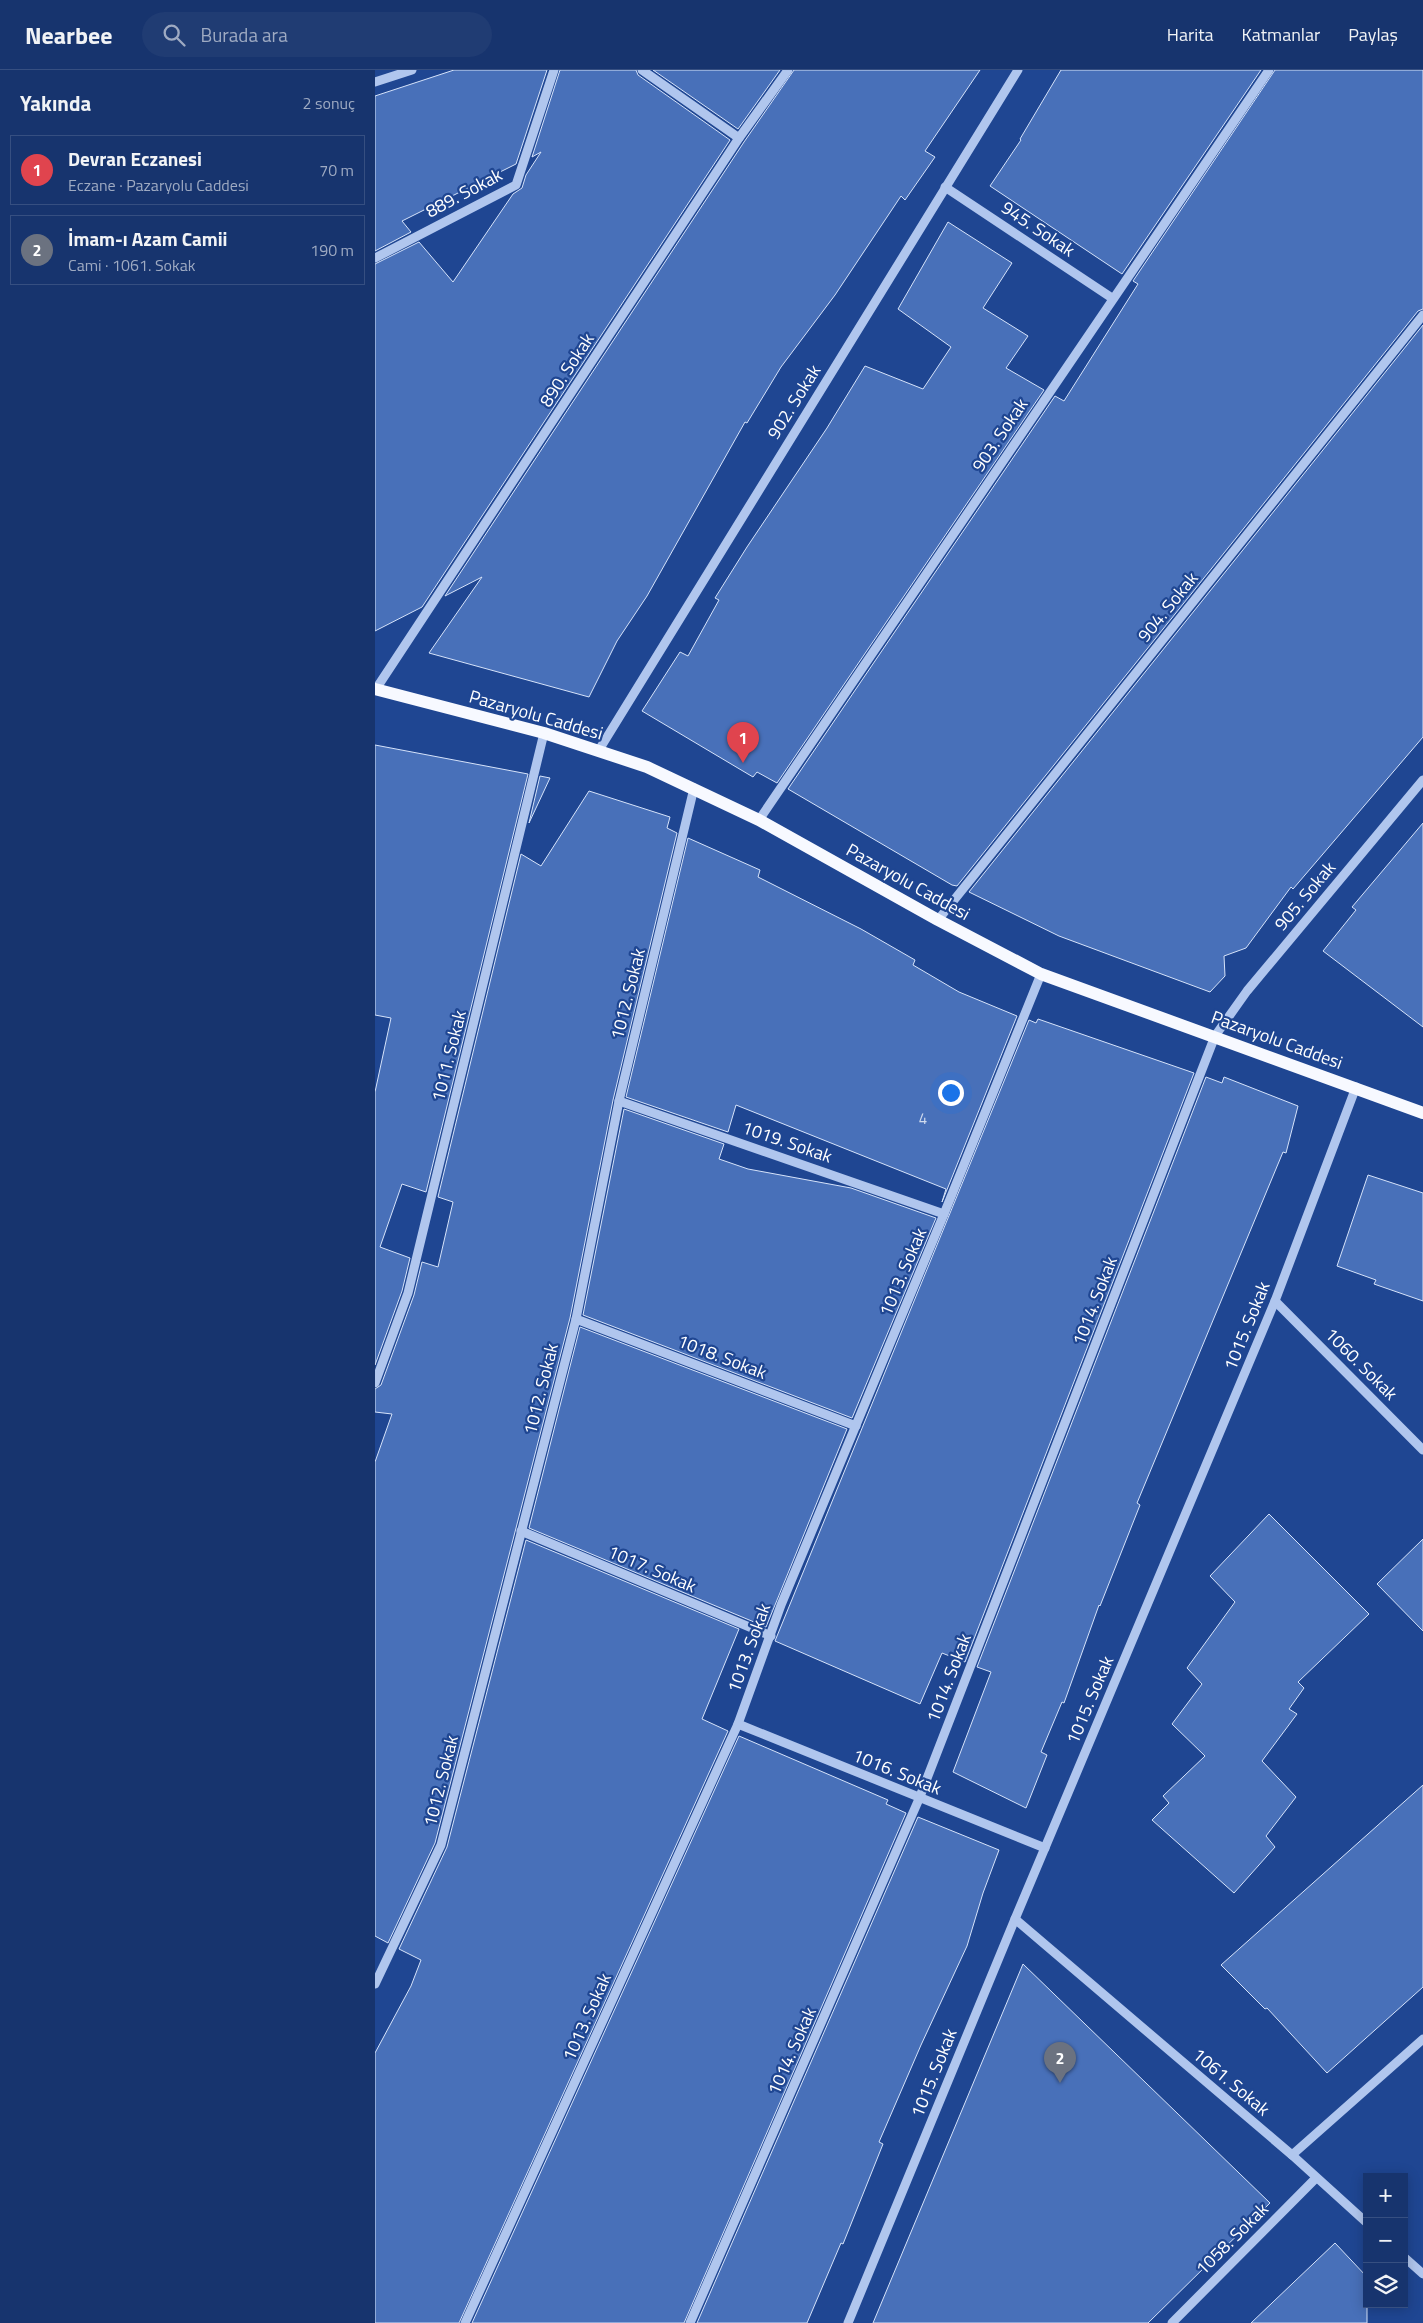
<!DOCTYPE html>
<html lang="tr">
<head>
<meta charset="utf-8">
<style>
  :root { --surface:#17346e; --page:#203c73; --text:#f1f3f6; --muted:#9eaac2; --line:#364f81; --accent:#fce070 }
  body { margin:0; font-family:"Titillium Web",sans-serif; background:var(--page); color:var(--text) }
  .controls { position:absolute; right:15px; bottom:15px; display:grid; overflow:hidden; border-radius:0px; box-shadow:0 2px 12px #0003 }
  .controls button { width:45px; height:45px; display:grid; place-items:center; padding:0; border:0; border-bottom:1px solid var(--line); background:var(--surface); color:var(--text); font:25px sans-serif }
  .you { position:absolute; left:575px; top:1022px; width:18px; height:18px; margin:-12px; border:4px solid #fff; border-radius:50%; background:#1a73e8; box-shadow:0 0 0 8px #1a73e833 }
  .badge { display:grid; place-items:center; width:32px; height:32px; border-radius:50%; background:var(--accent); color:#fff; font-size:16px; font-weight:700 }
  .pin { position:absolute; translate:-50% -41px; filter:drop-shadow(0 1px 2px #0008) }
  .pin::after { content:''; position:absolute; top:26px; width:18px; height:15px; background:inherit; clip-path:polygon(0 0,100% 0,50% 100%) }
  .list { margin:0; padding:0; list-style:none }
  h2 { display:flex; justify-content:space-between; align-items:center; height:65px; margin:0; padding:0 20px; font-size:21px }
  h2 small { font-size:16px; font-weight:400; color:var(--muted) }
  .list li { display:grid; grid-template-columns:32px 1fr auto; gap:15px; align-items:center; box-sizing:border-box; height:70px; margin:0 10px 10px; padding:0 10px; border:1px solid var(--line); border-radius:0px }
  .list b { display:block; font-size:19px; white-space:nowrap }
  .list p { margin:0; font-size:16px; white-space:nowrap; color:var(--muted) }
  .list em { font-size:16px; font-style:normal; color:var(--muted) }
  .icon { flex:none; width:28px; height:28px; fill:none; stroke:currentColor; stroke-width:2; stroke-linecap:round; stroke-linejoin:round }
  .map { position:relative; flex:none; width:1048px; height:2253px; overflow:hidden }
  header { display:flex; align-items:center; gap:30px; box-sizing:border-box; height:70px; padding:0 25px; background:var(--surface); border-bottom:1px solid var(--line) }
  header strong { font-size:24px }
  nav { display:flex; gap:28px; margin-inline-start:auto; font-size:18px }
  .search { width:350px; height:45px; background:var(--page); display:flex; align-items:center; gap:12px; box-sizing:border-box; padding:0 18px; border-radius:28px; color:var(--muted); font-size:19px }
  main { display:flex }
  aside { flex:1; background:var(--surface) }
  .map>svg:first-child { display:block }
  .building { fill:#4870b9; stroke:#d6e3fa }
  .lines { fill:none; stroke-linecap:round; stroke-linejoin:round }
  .minor { stroke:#b0c6ee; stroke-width:9 }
  .major { stroke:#f7f9ff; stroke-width:12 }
  .labels { text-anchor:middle; stroke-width:4.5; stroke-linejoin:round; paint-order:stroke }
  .number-label { font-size:15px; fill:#d1dbee }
  .street-label { font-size:18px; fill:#fff; stroke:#1f4692 }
</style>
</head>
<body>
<header>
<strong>Nearbee</strong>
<div class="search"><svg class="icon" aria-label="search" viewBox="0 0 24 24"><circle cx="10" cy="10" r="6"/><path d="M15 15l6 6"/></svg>Burada ara</div>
<nav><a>Harita</a><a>Katmanlar</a><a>Paylaş</a></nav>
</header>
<main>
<aside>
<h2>Yakında<small>2 sonuç</small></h2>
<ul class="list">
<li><span class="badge" style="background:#e0444e">1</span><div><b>Devran Eczanesi</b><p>Eczane · Pazaryolu Caddesi</p></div><em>70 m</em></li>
<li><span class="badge" style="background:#6b7280">2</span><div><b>İmam-ı Azam Camii</b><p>Cami · 1061. Sokak</p></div><em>190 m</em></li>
</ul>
</aside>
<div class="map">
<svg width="1048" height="2253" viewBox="0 0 1048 2253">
  <rect width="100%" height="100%" fill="#1f4692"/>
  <!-- building -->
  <g class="building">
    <polygon points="79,0 172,0 141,94 27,151 36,162 0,181 0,26"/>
    <polygon points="185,0 261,0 263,5 355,70 47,537 0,561 0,194 44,172 78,212 138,124 147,118 151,105 166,82 157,87"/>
    <polygon points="278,0 405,0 363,59"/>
    <polygon points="419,0 605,0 550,81 560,87 530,130 526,126 460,225 406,297 372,353 370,352 272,526 242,571 214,627 54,583 107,507 70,526 369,72"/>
    <polygon points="686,0 886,0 747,204 615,116 646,70 645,69"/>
    <polygon points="900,0 1048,0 1048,239 1043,241 582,816 577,815 413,719 680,326 689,331 763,214 758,211"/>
    <polygon points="573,152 637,193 608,238 653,266 631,298 669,320 402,713 382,702 378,707 267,641 305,582 313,586 344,530 340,528 372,477 452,358 490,296 548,319 576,277 523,239"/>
    <polygon points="1048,255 1048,667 918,819 916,817 871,878 849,886 850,906 835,922 684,866 594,822"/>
    <polygon points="0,675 153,704 51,1122 27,1114 5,1177 35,1188 27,1221 0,1295 0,1022 16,948 0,945"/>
    <polygon points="165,706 175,708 154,753"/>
    <polygon points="214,721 295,747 292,758 302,763 238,1030 195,1248 60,1773 13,1873 0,1866 0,1392 17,1344 0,1342 0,1319 6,1315 39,1225 47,1192 63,1197 78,1132 63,1127 146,784 166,796"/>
    <polygon points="1048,753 1048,957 948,881 981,840 977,837"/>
    <polygon points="313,768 385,800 383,807 486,859 540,890 538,895 584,922 642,946 567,1132 571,1119 361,1035 353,1062 251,1027"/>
    <polygon points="663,949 819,1003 590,1592 567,1583 545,1634 400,1571 654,950 661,953"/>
    <polygon points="831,1007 847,1013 849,1007 923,1036 911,1083 908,1082 762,1433 765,1435 725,1536 724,1535 689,1633 687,1632 666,1682 672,1685 651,1738 578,1702 616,1602 602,1597"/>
    <polygon points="249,1039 349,1074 344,1089 373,1099 476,1118 561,1148 477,1348 208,1245"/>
    <polygon points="993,1105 1048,1123 1048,1231 999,1214 1001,1210 962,1196"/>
    <polygon points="205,1257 472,1359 391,1557 154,1458"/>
    <polygon points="894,1444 994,1544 923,1612 929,1618 914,1639 922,1644 887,1691 921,1727 891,1766 900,1777 859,1823 777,1750 794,1733 788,1726 830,1686 797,1654 827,1614 812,1598 860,1532 835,1506"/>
    <polygon points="1048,1469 1048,1561 1002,1514"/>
    <polygon points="151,1470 364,1559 327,1649 353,1661 84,2253 0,2253 0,1983 36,1916 46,1890 24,1879 72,1777"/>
    <polygon points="364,1666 513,1730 511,1734 531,1743 309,2253 97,2253"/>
    <polygon points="1048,1715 1048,1917 952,2003 892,1938 890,1939 846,1895"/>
    <polygon points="543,1747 624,1780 608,1823 592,1876 546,1975 504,2072 508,2074 468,2174 466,2173 432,2253 322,2253"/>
    <polygon points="648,1894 895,2133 773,2253 498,2253"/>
    <polygon points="960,2173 992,2207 992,2253 876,2253"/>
  </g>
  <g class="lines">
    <!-- minor -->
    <g class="minor">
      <polyline points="267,0 364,68"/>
      <polyline points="0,12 37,0"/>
      <polyline points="570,117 737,228"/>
      <polyline points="0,188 141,115 179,0"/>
      <polyline points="1,619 364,68 413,0"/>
      <polyline points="224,680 643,0"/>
      <polyline points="384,750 894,0"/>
      <polyline points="563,850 1048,245"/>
      <polyline points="244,1031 569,1144"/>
      <polyline points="900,1231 1048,1380"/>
      <polyline points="201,1249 481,1356"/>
      <polyline points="0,1313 33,1223 169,663"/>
      <polyline points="146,1461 396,1566"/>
      <polyline points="363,1654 670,1778"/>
      <polyline points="640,1849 917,2085 1048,1969"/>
      <polyline points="0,1914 66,1775 201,1249 244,1031 319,718"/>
      <polyline points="917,2085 992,2153"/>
      <polyline points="1029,2187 1048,2204"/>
      <polyline points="90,2253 363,1654 406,1535 569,1144 666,904"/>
      <polyline points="315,2253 544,1729 840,966 872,921 1048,710"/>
      <polyline points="473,2253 640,1849 900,1231 981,1017"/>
      <polyline points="797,2253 941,2108"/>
    </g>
    <!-- major -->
    <polyline class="major" points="0,619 169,663 272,697 384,750 563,850 666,904 1048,1043"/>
  </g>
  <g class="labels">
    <!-- number labels -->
    <g class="number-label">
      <text x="548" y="1054">4</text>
    </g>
    <!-- street labels -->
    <g class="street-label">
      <text transform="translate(89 123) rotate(-28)" y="6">889. Sokak</text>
      <text transform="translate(663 159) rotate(34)" y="6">945. Sokak</text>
      <text transform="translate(192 300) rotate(-57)" y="6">890. Sokak</text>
      <text transform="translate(419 332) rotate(-58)" y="6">902. Sokak</text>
      <text transform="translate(625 365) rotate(-56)" y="6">903. Sokak</text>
      <text transform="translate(793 537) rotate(-51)" y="6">904. Sokak</text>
      <text transform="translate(161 645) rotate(16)" y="6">Pazaryolu Caddesi</text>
      <text transform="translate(533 812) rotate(29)" y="6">Pazaryolu Caddesi</text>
      <text transform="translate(930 826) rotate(-50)" y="6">905. Sokak</text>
      <text transform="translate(253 924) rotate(-76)" y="6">1012. Sokak</text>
      <text transform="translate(902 970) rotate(20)" y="6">Pazaryolu Caddesi</text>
      <text transform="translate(74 986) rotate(-76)" y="6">1011. Sokak</text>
      <text transform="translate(412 1072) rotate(19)" y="6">1019. Sokak</text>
      <text transform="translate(528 1202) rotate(-67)" y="6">1013. Sokak</text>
      <text transform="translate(720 1231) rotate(-69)" y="6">1014. Sokak</text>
      <text transform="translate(872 1256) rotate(-68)" y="6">1015. Sokak</text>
      <text transform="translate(347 1287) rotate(21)" y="6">1018. Sokak</text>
      <text transform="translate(986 1294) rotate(45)" y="6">1060. Sokak</text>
      <text transform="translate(166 1319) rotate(-76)" y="6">1012. Sokak</text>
      <text transform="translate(277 1499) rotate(23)" y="6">1017. Sokak</text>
      <text transform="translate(374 1578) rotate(-70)" y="6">1013. Sokak</text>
      <text transform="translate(574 1608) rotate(-69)" y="6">1014. Sokak</text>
      <text transform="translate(715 1630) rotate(-67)" y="6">1015. Sokak</text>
      <text transform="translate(522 1702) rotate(22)" y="6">1016. Sokak</text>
      <text transform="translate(66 1711) rotate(-76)" y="6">1012. Sokak</text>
      <text transform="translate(212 1947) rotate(-66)" y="6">1013. Sokak</text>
      <text transform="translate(417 1981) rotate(-66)" y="6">1014. Sokak</text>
      <text transform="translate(559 2003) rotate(-68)" y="6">1015. Sokak</text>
      <text transform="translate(856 2012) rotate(40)" y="6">1061. Sokak</text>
      <text transform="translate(857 2169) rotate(-45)" y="6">1058. Sokak</text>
    </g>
  </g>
</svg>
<div class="controls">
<button>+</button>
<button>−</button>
<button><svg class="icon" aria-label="layers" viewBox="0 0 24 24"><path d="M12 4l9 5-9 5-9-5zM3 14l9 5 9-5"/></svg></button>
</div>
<div class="you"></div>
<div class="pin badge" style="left:368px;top:693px;background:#e0444e">1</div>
<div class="pin badge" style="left:685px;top:2013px;background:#6b7280">2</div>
</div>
</main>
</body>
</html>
